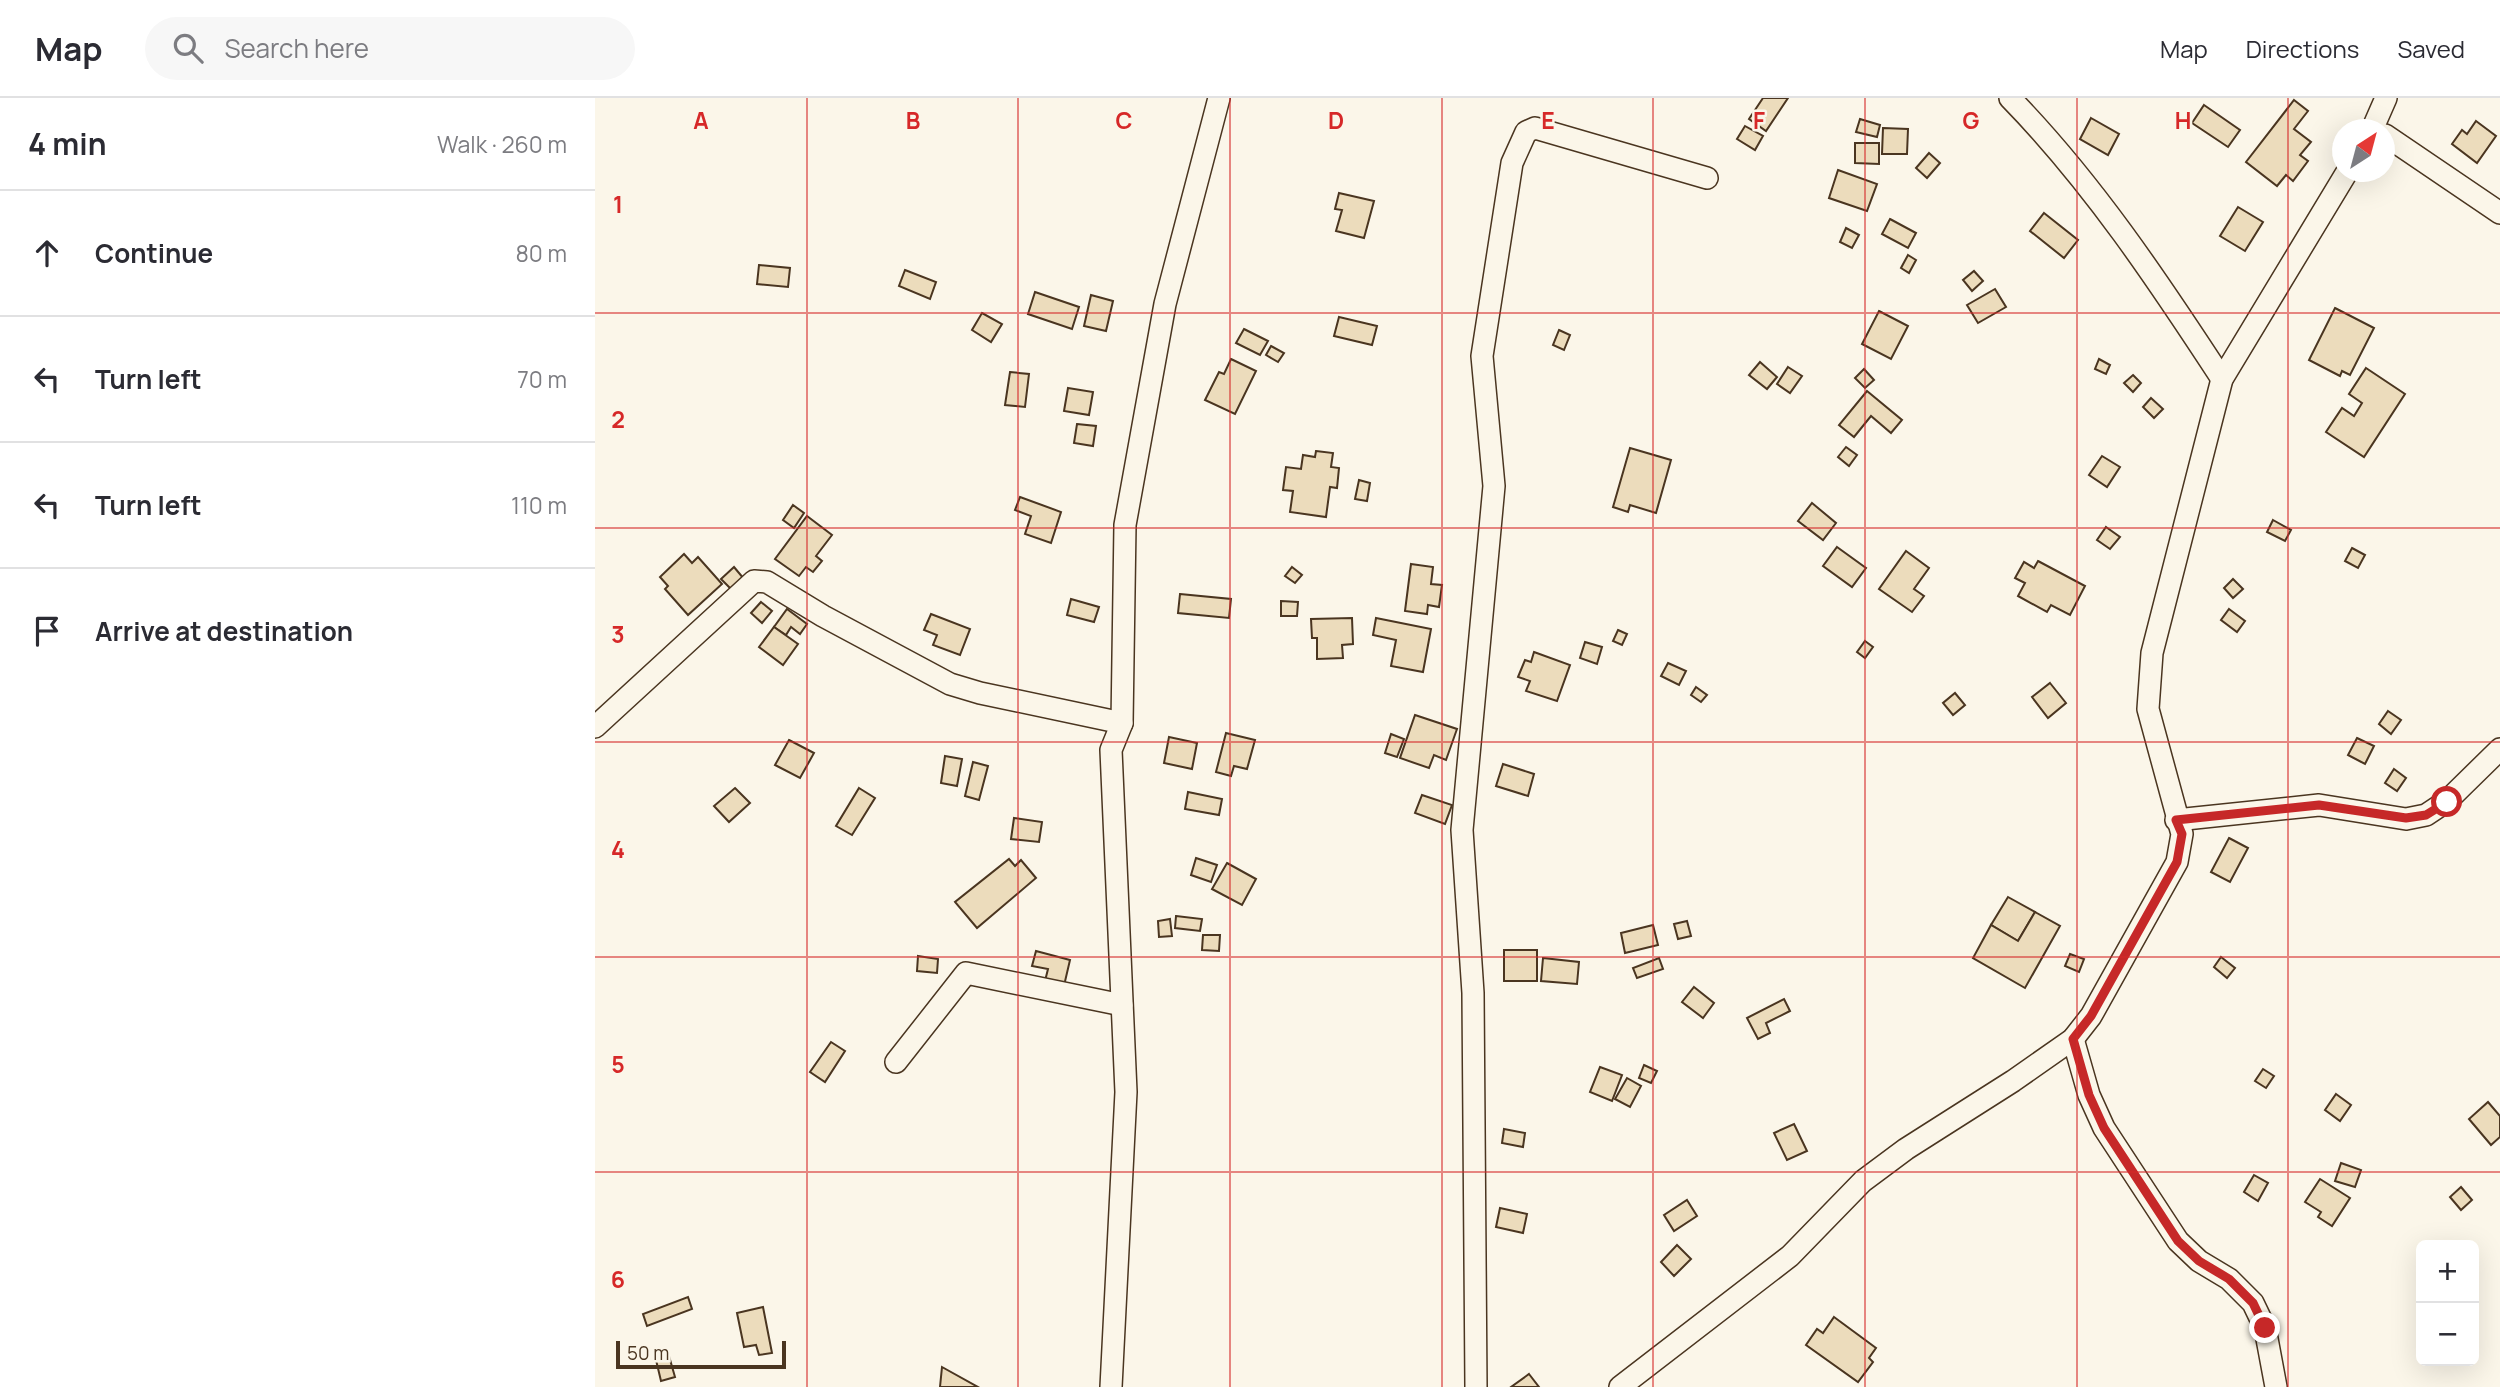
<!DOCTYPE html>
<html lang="en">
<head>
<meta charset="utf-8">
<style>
  :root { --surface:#fff; --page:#f7f7f7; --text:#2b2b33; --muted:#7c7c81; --line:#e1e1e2 }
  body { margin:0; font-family:Manrope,sans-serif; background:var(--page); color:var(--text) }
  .controls { position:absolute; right:21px; bottom:21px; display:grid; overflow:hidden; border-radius:10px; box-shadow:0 7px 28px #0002 }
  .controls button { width:63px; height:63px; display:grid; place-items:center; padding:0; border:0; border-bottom:2px solid var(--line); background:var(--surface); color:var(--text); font:35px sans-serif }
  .compass { position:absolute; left:1737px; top:21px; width:63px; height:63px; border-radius:50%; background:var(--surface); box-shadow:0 7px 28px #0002; rotate:36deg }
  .scale { position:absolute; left:21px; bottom:18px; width:170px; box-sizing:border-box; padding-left:7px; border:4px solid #4a3520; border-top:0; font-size:19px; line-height:24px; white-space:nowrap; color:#4a3520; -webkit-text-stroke:5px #fbf6e9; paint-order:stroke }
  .stop { position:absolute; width:21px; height:21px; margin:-16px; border:5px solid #c62828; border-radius:50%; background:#fff }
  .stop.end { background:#c62828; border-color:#fff; box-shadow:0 2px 7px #0008 }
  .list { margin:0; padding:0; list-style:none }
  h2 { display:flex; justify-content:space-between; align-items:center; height:91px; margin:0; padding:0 28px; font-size:30px }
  h2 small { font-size:23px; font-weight:400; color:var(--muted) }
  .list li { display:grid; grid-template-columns:46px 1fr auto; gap:21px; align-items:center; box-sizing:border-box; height:126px; padding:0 28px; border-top:2px solid var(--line) }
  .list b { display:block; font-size:26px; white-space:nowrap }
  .list em { font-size:23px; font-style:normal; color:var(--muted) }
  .icon { flex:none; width:38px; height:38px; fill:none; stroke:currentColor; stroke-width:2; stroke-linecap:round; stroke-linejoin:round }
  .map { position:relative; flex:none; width:1905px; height:1289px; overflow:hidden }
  header { display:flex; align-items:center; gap:42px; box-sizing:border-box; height:98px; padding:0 35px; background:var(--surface); border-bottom:2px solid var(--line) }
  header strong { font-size:33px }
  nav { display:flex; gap:38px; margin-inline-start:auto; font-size:24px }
  .search { width:490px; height:63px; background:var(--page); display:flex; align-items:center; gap:18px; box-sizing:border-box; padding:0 24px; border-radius:38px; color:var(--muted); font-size:26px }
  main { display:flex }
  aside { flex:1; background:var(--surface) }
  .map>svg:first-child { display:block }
  .building { fill:#ecdcbc; stroke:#4a3520; stroke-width:2 }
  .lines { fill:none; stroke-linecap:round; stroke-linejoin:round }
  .minor-casing { stroke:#4a3520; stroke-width:24 }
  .minor { stroke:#fbf6e9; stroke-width:21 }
  .route { stroke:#c62828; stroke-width:9 }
  .grid { fill:none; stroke:#d62828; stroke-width:2; stroke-opacity:0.55 }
  .grid-label { font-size:23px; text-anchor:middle; font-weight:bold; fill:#d62828; stroke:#fbf6e9; stroke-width:5; stroke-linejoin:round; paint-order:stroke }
</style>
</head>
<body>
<header>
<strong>Map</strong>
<div class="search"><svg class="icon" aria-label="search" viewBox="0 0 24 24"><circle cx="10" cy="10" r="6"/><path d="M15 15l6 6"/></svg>Search here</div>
<nav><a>Map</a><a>Directions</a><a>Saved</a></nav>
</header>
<main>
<aside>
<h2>4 min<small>Walk · 260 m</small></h2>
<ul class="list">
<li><svg class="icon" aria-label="ahead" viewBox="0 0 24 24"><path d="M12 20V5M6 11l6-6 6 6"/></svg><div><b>Continue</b></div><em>80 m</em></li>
<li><svg class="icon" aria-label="left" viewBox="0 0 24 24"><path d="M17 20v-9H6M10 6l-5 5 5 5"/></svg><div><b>Turn left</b></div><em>70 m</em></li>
<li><svg class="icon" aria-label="left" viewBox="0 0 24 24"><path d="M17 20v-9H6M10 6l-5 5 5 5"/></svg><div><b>Turn left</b></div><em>110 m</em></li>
<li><svg class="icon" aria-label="arrive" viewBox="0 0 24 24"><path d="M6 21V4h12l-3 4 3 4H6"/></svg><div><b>Arrive at destination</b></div></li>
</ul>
</aside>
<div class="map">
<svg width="1905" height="1289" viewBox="0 0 1905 1289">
  <rect width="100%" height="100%" fill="#fbf6e9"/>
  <!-- building -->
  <g class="building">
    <polygon points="1168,0 1193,0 1171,33 1154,21"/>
    <polygon points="1699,2 1713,13 1699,31 1716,44 1705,57 1713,63 1698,83 1691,77 1682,88 1651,64"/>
    <polygon points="1609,7 1645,32 1633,49 1597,25"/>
    <polygon points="1496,20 1524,36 1513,57 1485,41"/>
    <polygon points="1265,21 1285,27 1282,39 1261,34"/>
    <polygon points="1881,23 1901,38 1882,65 1857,46 1867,32 1872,36"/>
    <polygon points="1150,28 1168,38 1160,52 1142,41"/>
    <polygon points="1288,30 1313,31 1312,56 1287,56"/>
    <polygon points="1260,45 1284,45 1284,66 1260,65"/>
    <polygon points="1334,55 1345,65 1332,80 1321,70"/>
    <polygon points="1243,72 1282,86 1272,113 1234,100"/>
    <polygon points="744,95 779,103 769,140 741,133 747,112 740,111"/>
    <polygon points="1643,109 1668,124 1650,153 1625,138"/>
    <polygon points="1449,115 1483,142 1469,160 1435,133"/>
    <polygon points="1295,121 1321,135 1313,150 1287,136"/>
    <polygon points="1251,130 1264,137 1257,150 1245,144"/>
    <polygon points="1313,157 1321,162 1314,175 1306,170"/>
    <polygon points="164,167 195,170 193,189 162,186"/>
    <polygon points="310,172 341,184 335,201 304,188"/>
    <polygon points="1379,173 1388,183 1377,193 1368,182"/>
    <polygon points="1400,191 1411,209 1383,225 1372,207"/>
    <polygon points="440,194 484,209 477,231 433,216"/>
    <polygon points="496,197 518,203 511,233 489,228"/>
    <polygon points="1740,210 1779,230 1755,277 1747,273 1745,278 1714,262"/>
    <polygon points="1284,213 1313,228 1296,261 1267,246"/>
    <polygon points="387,215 407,226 396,244 377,232"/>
    <polygon points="744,219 782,228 777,247 739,238"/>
    <polygon points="649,231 673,243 665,257 641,245"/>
    <polygon points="964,232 975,237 969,252 958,247"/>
    <polygon points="676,248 689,255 683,264 671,257"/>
    <polygon points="636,261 661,273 640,316 610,302 624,274 629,276"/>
    <polygon points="1504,261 1515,267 1511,276 1500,271"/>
    <polygon points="1165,264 1182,279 1172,291 1154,277"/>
    <polygon points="1193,269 1207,278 1195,295 1182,286"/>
    <polygon points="1771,270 1810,296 1769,359 1731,334 1747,310 1759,318 1767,305 1754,296"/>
    <polygon points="1269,271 1279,282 1270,290 1260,280"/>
    <polygon points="415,274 434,276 430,309 410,307"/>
    <polygon points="1538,277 1546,285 1538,294 1529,285"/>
    <polygon points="473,290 498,294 494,317 469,313"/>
    <polygon points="1272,293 1307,322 1296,335 1276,318 1259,339 1244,327"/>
    <polygon points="1556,300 1568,311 1559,320 1548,309"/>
    <polygon points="482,326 501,328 498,348 479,345"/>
    <polygon points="1251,349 1262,357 1254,368 1243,359"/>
    <polygon points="1035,350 1076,362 1061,415 1035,407 1033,414 1018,409"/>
    <polygon points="721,353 738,355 736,369 744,370 742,390 735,389 731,419 695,414 698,393 688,392 691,369 706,371 708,357 720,359"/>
    <polygon points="1507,358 1525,369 1512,389 1494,377"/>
    <polygon points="764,382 775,385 772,403 760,401"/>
    <polygon points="425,399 466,414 456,445 430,436 436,418 420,412"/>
    <polygon points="1217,405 1241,425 1228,442 1203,423"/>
    <polygon points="198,407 209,415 199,430 188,422"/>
    <polygon points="212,418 237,437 221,458 227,463 218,474 211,469 204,478 180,461"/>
    <polygon points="1678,422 1696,432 1690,443 1672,434"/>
    <polygon points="1511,429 1525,439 1515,451 1502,442"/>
    <polygon points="1242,449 1271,470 1257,489 1228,468"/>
    <polygon points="1757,450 1770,457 1763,470 1750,463"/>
    <polygon points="1311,453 1334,470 1319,491 1329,498 1317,514 1284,491"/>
    <polygon points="89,456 97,465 103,459 127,486 93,517 70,491 73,488 65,479"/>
    <polygon points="1443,463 1490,488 1475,517 1456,507 1452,514 1423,498 1430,485 1420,480 1429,464 1439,470"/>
    <polygon points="816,466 838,469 836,486 847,487 844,509 833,507 832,516 810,513"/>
    <polygon points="139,469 149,481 137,492 126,481"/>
    <polygon points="697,469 707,477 700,485 690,478"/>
    <polygon points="1638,481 1648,491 1638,500 1629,490"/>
    <polygon points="585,496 636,501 634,520 583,515"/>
    <polygon points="476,501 504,509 499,524 472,517"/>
    <polygon points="686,503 703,504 702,518 686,518"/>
    <polygon points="166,504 177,513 167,525 156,515"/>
    <polygon points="192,511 212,526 205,536 196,529 191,537 179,529"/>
    <polygon points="1634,511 1650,523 1642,534 1626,522"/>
    <polygon points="336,516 375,531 365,557 338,547 342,537 329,532"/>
    <polygon points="757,520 758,546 747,547 748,560 722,561 722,540 717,540 716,521"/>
    <polygon points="781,520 836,531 828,574 796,568 801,542 778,537"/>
    <polygon points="179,529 203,546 188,567 164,549"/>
    <polygon points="1023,532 1032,536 1027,547 1018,543"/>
    <polygon points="1270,543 1278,549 1270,560 1262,554"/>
    <polygon points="990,544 1007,549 1002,566 985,560"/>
    <polygon points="939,554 975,567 962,603 931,593 935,583 923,579 930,562 936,564"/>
    <polygon points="1073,565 1091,573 1084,587 1066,578"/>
    <polygon points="1455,585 1471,605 1453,620 1437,599"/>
    <polygon points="1101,589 1112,597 1106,604 1096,597"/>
    <polygon points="1360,595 1370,607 1358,617 1348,605"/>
    <polygon points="1793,613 1806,622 1796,636 1784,626"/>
    <polygon points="820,617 862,631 851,662 839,657 834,670 805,660"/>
    <polygon points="631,635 660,642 652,671 639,668 636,678 621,674"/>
    <polygon points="796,636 809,641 802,659 790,655"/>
    <polygon points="574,639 602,645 597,671 569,665"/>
    <polygon points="1762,640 1779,648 1770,666 1753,657"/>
    <polygon points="194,642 219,655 205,680 180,667"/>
    <polygon points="350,658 367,661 362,688 346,685"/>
    <polygon points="378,664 393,668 384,702 370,698"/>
    <polygon points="908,666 939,676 933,698 901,688"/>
    <polygon points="1799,671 1811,680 1802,693 1790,685"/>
    <polygon points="140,690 155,705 134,724 119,708"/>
    <polygon points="264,690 280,700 257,737 241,728"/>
    <polygon points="593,694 627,701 624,717 590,711"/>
    <polygon points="827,697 857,707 850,726 820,715"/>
    <polygon points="419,720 447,724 444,744 416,741"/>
    <polygon points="1634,740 1653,750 1635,784 1616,774"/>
    <polygon points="601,760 622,767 616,784 596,777"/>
    <polygon points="414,761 420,768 426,762 441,780 382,830 360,804"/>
    <polygon points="632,765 661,781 647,807 617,791"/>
    <polygon points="1413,799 1440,814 1423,843 1396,827"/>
    <polygon points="1440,814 1465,828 1430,890 1378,860 1396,827 1423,843"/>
    <polygon points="581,818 607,821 605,833 580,830"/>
    <polygon points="575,821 577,838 564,839 563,823"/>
    <polygon points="1092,823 1096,838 1083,841 1079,826"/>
    <polygon points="1058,827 1063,847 1030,855 1026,835"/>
    <polygon points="608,837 625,837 624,853 607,852"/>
    <rect x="909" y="852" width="33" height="31"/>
    <polygon points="441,853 475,862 468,892 449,887 453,871 437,868"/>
    <polygon points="1475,856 1489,861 1484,874 1470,868"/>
    <polygon points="323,858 343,861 342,875 322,873"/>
    <polygon points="1626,859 1640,870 1632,880 1619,869"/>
    <polygon points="948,860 984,864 982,886 946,883"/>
    <polygon points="1064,860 1068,871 1042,880 1038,870"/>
    <polygon points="1099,889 1119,905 1108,920 1087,904"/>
    <polygon points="1189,901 1195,913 1171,925 1175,935 1163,941 1152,920"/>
    <polygon points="236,944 250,953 230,984 215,974"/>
    <polygon points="1049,967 1062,973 1056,985 1044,980"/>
    <polygon points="1005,969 1027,977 1017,1003 995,994"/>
    <polygon points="1668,971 1679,978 1671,990 1660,983"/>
    <polygon points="1032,980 1046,988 1035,1009 1020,1001"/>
    <polygon points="1741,996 1756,1007 1745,1023 1730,1012"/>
    <polygon points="1893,1004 1905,1018 1905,1039 1896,1047 1874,1021"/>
    <polygon points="1199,1026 1212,1053 1192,1062 1179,1035"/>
    <polygon points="909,1031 930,1035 928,1049 907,1045"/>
    <polygon points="1746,1065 1766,1072 1760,1089 1740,1083"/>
    <polygon points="1659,1077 1673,1085 1663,1103 1649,1094"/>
    <polygon points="1725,1081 1755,1100 1737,1128 1723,1119 1726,1114 1710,1104"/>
    <polygon points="1866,1089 1877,1102 1866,1112 1855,1099"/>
    <polygon points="1092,1102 1102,1118 1079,1133 1069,1117"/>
    <polygon points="905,1110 932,1116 928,1135 901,1129"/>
    <polygon points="1082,1147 1096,1161 1079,1178 1066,1164"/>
    <polygon points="93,1199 97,1211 52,1228 48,1216"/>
    <polygon points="168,1209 177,1255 164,1257 161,1247 149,1249 142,1215"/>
    <polygon points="1239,1219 1281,1250 1274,1260 1278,1264 1263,1284 1211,1247 1222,1231 1228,1235"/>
    <polygon points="74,1258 80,1279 66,1283 61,1262"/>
    <polygon points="347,1269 383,1289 345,1289"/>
    <polygon points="934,1276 944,1289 916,1289"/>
  </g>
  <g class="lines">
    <!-- minor casing -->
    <g class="minor-casing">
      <g id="minor">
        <path d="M1415,0c82,84 148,183 212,281"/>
        <polyline points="1777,32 1791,0"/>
        <polyline points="1790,37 1905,115"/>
        <polyline points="0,629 159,483 172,484 228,518 355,586 385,595 527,625"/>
        <polyline points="1581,722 1724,707 1811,721 1831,717 1852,703 1905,651"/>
        <polyline points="1478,941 1494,997 1509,1030 1583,1143 1604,1163 1634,1181 1658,1205 1670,1230 1681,1289"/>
        <polyline points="301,964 371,875 527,907"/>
        <polyline points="516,1289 531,994 516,652 527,625 530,427 570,206 624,0"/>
        <polyline points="881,1289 878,895 867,732 899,388 887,258 917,65 931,34 940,30 1112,80"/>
        <polyline points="1025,1289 1195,1158 1268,1083 1311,1051 1418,983 1478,941 1496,918 1582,764 1587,736 1553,611 1557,555 1627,281 1752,74"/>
      </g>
    </g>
    <!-- minor -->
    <use href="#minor" class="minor"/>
  </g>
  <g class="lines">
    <!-- route -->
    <polyline class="route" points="1670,1230 1658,1205 1634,1181 1604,1163 1583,1143 1509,1030 1494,997 1478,941 1496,918 1582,764 1587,736 1581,722 1724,707 1811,720 1831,717 1852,704"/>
  </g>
  <!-- grid -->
  <path class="grid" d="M212,0v1289M423,0v1289M635,0v1289M847,0v1289M1058,0v1289M1270,0v1289M1482,0v1289M1693,0v1289M0,215h1905M0,430h1905M0,644h1905M0,859h1905M0,1074h1905"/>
  <g class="grid-label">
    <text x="106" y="31">A</text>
    <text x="318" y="31">B</text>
    <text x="529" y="31">C</text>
    <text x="741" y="31">D</text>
    <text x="953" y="31">E</text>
    <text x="1164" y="31">F</text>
    <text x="1376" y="31">G</text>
    <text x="1588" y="31">H</text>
    <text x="23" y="115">1</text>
    <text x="23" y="330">2</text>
    <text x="23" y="545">3</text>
    <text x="23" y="760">4</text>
    <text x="23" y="975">5</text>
    <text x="23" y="1190">6</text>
  </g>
</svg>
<div class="controls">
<button>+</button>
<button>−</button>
</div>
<svg class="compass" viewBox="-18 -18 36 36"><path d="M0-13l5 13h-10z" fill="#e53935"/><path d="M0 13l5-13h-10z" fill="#7c7c81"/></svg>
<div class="scale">50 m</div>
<div class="stop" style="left:1852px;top:704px"></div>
<div class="stop end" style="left:1670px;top:1230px"></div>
</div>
</main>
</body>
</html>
